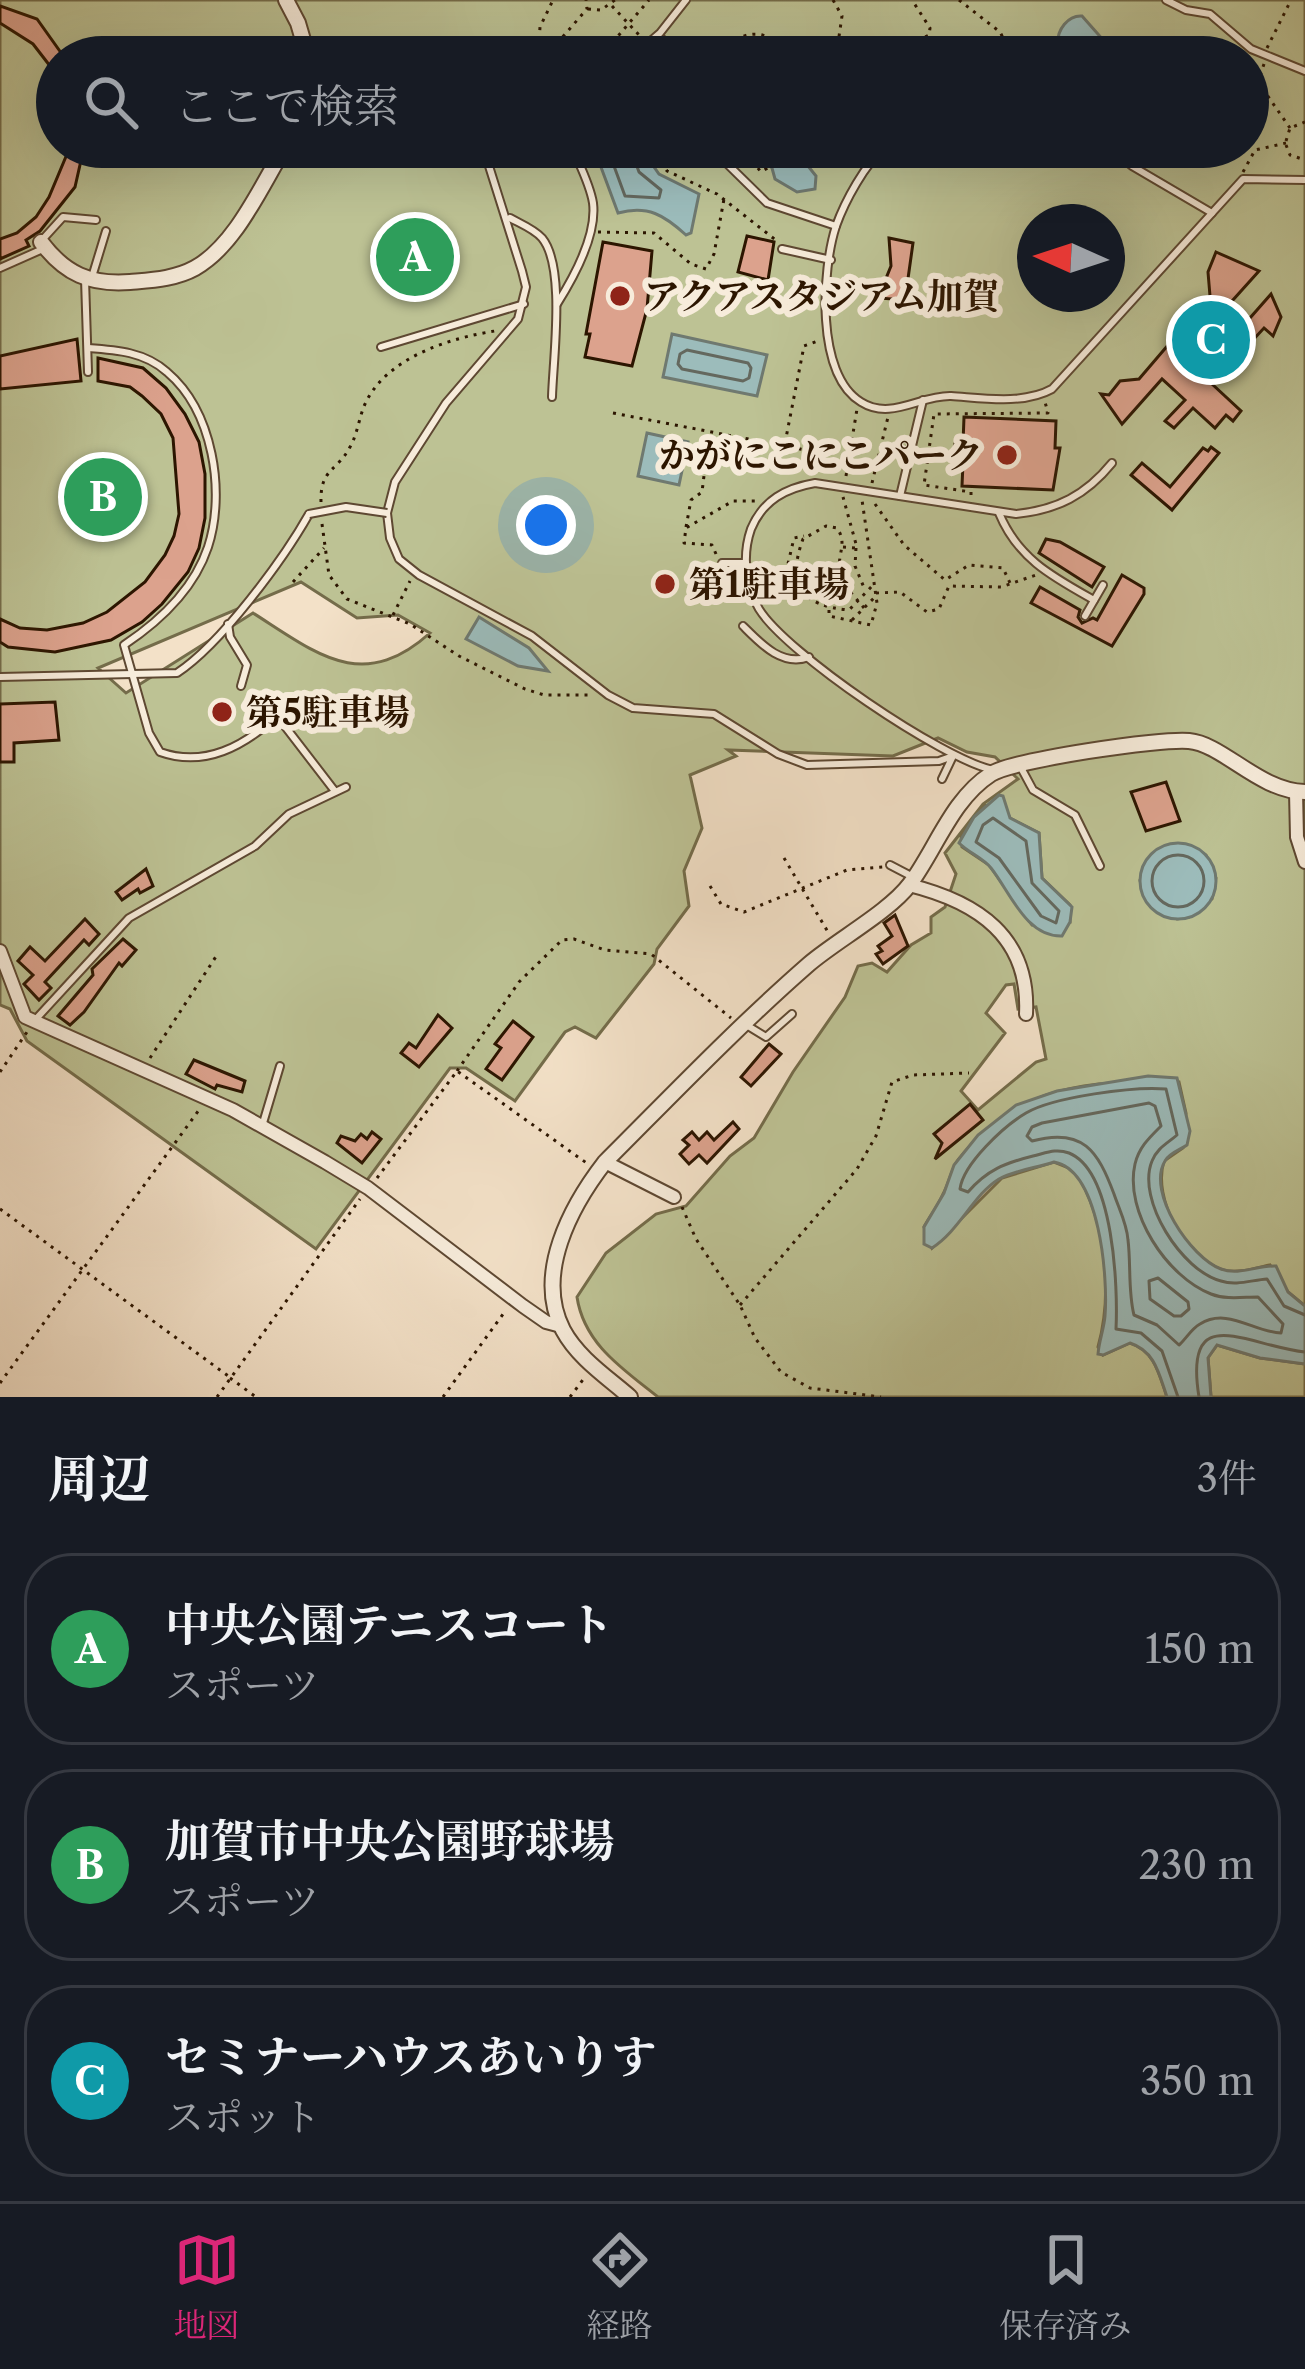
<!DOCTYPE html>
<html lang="ja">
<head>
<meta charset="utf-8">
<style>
  :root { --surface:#171b24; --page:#20242c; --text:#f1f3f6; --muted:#9ea1a6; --line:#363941; --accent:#db2777 }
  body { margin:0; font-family:"Libre Caslon Text","Noto Serif JP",serif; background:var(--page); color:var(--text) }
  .compass { position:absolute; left:1017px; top:204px; width:108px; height:108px; border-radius:50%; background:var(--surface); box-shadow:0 12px 48px #0002; rotate:273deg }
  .you { position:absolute; left:546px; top:525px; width:42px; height:42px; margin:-30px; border:9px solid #fff; border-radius:50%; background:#1a73e8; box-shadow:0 0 0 18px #1a73e833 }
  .badge { display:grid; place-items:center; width:78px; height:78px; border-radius:50%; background:var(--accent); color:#fff; font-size:39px; font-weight:700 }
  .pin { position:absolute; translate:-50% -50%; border:6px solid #fff; box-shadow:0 3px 12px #0006 }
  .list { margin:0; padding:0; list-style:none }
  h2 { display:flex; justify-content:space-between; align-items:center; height:156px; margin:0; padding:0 48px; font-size:51px }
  h2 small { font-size:39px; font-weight:400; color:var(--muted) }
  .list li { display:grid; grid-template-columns:78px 1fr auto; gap:36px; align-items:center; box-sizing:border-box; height:192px; margin:0 24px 24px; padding:0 24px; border:3px solid var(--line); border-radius:48px }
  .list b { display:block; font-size:45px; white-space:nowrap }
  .list p { margin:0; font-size:39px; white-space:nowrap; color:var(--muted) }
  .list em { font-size:39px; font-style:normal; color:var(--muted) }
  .icon { flex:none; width:66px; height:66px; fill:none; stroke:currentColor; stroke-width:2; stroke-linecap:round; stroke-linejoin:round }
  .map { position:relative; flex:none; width:1305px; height:1397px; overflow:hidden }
  .search { position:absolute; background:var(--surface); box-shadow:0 12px 48px #0002; left:36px; right:36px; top:36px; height:132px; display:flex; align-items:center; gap:30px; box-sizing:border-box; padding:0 42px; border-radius:66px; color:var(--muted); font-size:45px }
  .sheet { height:804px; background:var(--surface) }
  nav { display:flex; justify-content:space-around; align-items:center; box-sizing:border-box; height:168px; border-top:3px solid var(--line); background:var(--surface); font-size:33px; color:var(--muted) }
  nav a { display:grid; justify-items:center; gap:6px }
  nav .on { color:var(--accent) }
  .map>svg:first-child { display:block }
  .green { fill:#bdc294; stroke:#746c4a; stroke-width:3; fill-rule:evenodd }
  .water { fill:#9cbcbb; stroke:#6f7970; stroke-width:3 }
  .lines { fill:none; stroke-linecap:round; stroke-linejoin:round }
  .shore { stroke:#64685e; stroke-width:3 }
  .building { fill:#dca28d; stroke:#2c1500; stroke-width:3 }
  .service-casing { stroke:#5e4832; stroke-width:10 }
  .minor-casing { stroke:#5e4832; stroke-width:16 }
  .tertiary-casing { stroke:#5e4832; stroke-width:18 }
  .path { stroke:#2c1500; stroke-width:3; stroke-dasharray:3 6; stroke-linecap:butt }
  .service { stroke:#f7ecdb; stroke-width:6 }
  .minor { stroke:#f7ecdb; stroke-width:12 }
  .tertiary { stroke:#f7ecdb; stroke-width:14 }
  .service-bridge-casing { stroke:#5e4832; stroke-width:10; stroke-linecap:butt }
  .service-bridge { stroke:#f7ecdb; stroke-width:6 }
  .poi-dot { fill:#8f2418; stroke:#f7ecdb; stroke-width:4.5 }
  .labels { text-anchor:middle; stroke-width:12; stroke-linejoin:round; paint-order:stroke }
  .poi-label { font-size:36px; font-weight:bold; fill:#2c1500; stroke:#f7ecdb; text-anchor:start }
</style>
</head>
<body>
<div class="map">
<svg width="1305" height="1397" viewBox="0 0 1305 1397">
  <rect width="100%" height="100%" fill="#f3e1c8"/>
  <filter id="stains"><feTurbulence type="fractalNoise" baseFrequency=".00167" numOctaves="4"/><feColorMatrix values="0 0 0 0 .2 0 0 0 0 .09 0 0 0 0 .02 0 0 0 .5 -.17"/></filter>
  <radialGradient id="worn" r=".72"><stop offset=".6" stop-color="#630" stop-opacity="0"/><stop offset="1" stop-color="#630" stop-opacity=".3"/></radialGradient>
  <!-- green -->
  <g class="green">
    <path d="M0,0h1305v1306l-17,-14 -18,-27c-15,3 -32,9 -47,5 -38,-12 -71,-72 -59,-109l19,-13 3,-35 -7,-31c-91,-2 -161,2 -221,78 -7,9 -9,24 -15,34 -5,12 -13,22 -19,33l8,21 70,-70 52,-16 20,8c32,47 39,123 24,177l5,8 27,-12c25,8 29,31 37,54h-509c-35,-28 -74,-53 -81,-100l29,-44 50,-39 30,-8 44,-50 24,-18 39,-66 52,-75 13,-31 14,-3 15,9 24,-27 20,-12v-16l14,-10 11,-33 -11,-21 38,-49 35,-25 -23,-22 -28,-5 -29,-14 -45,18 -165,-6 8,6 -46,19 12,53 -18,43 5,35 -32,43 -3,15 -58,74 -21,-11 -10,5 -50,69 -49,-33h-16l-134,181 -289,-208 -17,-32 -10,-4zM57,57h1191v90h-1191zM1035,222h72v72h-72zM301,582l56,36 41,-3 32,18c-68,61 -114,20 -177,-20l-127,80 -28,-25zM984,805l23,7 3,6 29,15 3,45 28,27v17l-38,3 -43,-60 -27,-18 -1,-12zM1173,844h10l23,11 10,23 -4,21 -23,18 -12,2 -34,-25 -3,-14 8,-21zM1014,984l4,25 18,-2 10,52 -10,3 -58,48 -17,-19 44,-58 -19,-20 20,-28z"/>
    <polygon points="1217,1345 1260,1358 1305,1364 1305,1397 1211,1397 1208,1357"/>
  </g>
  <!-- water -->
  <g class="water">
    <path d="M1082,16l31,35 3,6h-29l-29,-14c-1,-13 10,-28 24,-27z"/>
    <path d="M603,147h37l19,27 40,20 -8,39 -5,2c-22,-20 -38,-30 -68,-22l-23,-62z"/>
    <polygon points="750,147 794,147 774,159 782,165 792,155 800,156 816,176 815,189 797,192 775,179 772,168"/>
    <polygon points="672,334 767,355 757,396 663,377"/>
    <polygon points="647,433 688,442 679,485 638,476"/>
    <polygon points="479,617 529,648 548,671 518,666 466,639"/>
    <path d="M999,795l4,1 7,22 29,15 3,45 30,29 -2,15 -8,14c-36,1 -52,-44 -71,-68 -8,-10 -22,-15 -32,-25l15,-26z"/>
    <circle cx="1178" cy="881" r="38"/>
    <path d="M1148,1076l29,2 13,53 -3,14c-7,5 -18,8 -22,16 -19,31 26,97 56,108 18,7 37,-4 55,-3l12,26 17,14v58l-45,-6 -43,-13 -9,13 3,39h-44c-8,-23 -12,-46 -37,-54l-27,12 -5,-1c1,-13 6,-25 7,-38 3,-38 -5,-146 -51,-154 -18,6 -39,8 -55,17 -26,16 -39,51 -67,69l-8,-4v-17l20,-34 10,-28 24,-30 38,-30 41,-14z"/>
  </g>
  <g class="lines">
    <!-- shore -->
    <g class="shore">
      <polyline points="607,147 625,196 659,198 661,190 639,172 630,147"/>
      <polygon points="687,350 748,363 751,368 749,378 743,381 682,369 678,364 680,354"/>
      <polygon points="993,818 1026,841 1032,883 1059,911 1056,923 1041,916 999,858 976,842 983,825"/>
      <circle cx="1178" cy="881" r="26"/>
      <path d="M1149,1103l6,3 6,20c-11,11 -22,21 -26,38 -11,48 32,113 76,130 15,6 32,3 47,3l25,27 -2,9c-27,-1 -54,-26 -81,-9 -9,5 -14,15 -21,21l-22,-20 -23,-10c-6,-23 -3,-51 -6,-75 -1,-16 -9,-31 -14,-46 -16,-43 -31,-67 -82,-53l-5,-5 5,-9 10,-4z"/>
      <polygon points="1158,1278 1188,1302 1189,1309 1181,1316 1174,1316 1150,1299 1149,1281"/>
      <path d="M1178,1397l-16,-46 -21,-18 -25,-4c2,-41 -2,-158 -47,-176 -13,-5 -23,0 -36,3 -28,7 -46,14 -65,36l-8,-3c3,-25 44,-63 66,-76 27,-16 109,-27 140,-24l11,46c-9,8 -20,13 -25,26 -16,39 30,110 69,120 15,5 31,-1 46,-2l17,27 21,9"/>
      <path d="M1199,1397c-16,-98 48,-51 106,-45"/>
    </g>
  </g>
  <!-- building -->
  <g class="building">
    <polygon points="0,6 37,19 64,57 57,57 57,75 33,44 0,23"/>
    <polygon points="70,147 84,147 75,187 40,231 26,240 29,246 0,259 0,239 17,233 36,217 49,197"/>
    <polygon points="747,236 774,242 768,280 738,272"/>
    <polygon points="889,238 913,243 905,300 878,298 891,266"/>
    <polygon points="603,242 652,251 647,309 632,366 585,357 590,334 586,334"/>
    <polygon points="1216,252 1259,271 1224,310 1242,327 1271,294 1281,317 1273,336 1264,328 1212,384 1241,411 1233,421 1226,415 1215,428 1193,408 1174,428 1165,421 1185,400 1162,379 1122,424 1101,394 1109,395 1120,381 1139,379 1210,296 1208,272"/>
    <polygon points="77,339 81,381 0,389 0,356"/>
    <polygon points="98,358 143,368 166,388 185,414 199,442 205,474 205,518 199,548 188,572 162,604 142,622 111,640 55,652 8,647 0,642 0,619 20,628 47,630 83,623 107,612 145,582 165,555 174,536 179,514 173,438 161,414 142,396 130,387 98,381"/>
    <polygon points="964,417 1056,421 1055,448 1060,448 1053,490 962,486 963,463 954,462 955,444 963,444"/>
    <polygon points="1211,447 1219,453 1172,510 1131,475 1142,463 1170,487 1203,448 1208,451"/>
    <polygon points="1046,539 1060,542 1104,567 1092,587 1039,553"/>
    <polygon points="1122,575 1144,588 1144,594 1112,646 1031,603 1040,587 1080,610 1078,617 1082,623 1093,618 1097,620"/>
    <polygon points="55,702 59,740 14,743 14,762 0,762 0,704"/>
    <polygon points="1166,782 1180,821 1146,831 1131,792"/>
    <polygon points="146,869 153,886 140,893 138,889 122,900 116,892"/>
    <polygon points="895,915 908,946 883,964 876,954 882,951 878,946 892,936 884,923"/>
    <polygon points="85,919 99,934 89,945 84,940 45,982 51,988 39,1000 24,984 33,975 18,961 30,947 45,961"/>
    <polygon points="123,939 136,950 122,966 119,963 84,1012 70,1025 58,1016 93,975 92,969"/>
    <polygon points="438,1015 452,1028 419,1067 401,1053 409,1043 416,1048"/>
    <polygon points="513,1021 533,1037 502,1080 486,1069 501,1048 495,1044"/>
    <polygon points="769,1044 781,1054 751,1086 741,1077"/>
    <polygon points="194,1060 245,1081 242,1092 217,1085 215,1089 186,1074"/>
    <polygon points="970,1104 983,1120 935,1159 942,1143 934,1134"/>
    <polygon points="733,1122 739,1129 707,1163 699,1155 689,1164 680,1154 689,1145 683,1140 692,1132 699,1140 707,1132 714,1140"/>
    <polygon points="372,1132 381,1139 362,1163 337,1143 341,1136 355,1141 361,1134 367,1139"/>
  </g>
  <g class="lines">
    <!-- service casing -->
    <g class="service-casing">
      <g id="service">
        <polyline points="1166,0 1186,10 1210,14 1251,49 1305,71"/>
        <polyline points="662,39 664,57"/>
        <polyline points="632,57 660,33 686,0"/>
        <polyline points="483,147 522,271 526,287 518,319 446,403 395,482 387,513 390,538 399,559 419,575 532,636 608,695 633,708 714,714 778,754 807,765 939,761 953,756 942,779"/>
        <polyline points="710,147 767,203 836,226"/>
        <path d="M885,147c-20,17 -40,54 -49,79 -14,43 -21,148 25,176 30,19 59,-7 90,-6 31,2 72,9 101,-7l191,-210 62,1"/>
        <polyline points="1109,147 1132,166 1212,213"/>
        <path d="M510,218c11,6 24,11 32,20 24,29 11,121 10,159"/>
        <polyline points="43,239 63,217 96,220"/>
        <polyline points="782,249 831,260"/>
        <polyline points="0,268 45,248"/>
        <polyline points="92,277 106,231"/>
        <polyline points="85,279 88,372"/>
        <path d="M557,304c17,-27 40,-69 36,-101 -3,-19 -14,-39 -21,-56"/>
        <polyline points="381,347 524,304"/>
        <path d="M88,348c29,2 57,4 79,24 46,39 59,120 41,175 -14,42 -48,74 -84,98l25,88 11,19c45,16 84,-6 117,-36l57,74"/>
        <polyline points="900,496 923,400"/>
        <path d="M999,513c19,46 54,64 95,87"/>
        <polyline points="722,563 746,563"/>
        <polyline points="1085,616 1103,585"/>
        <polyline points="228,624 230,637 247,665 241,686"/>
        <path d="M743,626c18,18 39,41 66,31"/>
        <path d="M0,677l177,-4c44,-29 106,-113 132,-159"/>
        <polyline points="1019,764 1033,790 1075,815 1100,866"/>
        <path d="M993,770c-51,-11 -207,-117 -234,-161 -14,-23 -17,-54 -8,-80 12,-29 35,-41 64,-46l201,31c41,-4 70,-19 96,-51"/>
        <polyline points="890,865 913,877"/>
        <polyline points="36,1019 129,918 255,846 289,814 346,787"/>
        <polyline points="748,1026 766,1037 792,1014"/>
        <polyline points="263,1123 280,1066"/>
      </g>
    </g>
    <!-- minor casing -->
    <g class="minor-casing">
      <g id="minor">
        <polyline points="1296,792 1297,837 1305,862"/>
        <path d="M909,885c69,17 121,52 117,129"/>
        <polyline points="0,951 25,1017 233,1110 325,1162 368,1188 523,1306 546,1322 561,1326"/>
        <polyline points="605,1162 674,1197"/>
      </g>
    </g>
    <!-- tertiary casing -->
    <g class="tertiary-casing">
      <g id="tertiary">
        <polyline points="286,0 298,23 308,57"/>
        <path d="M41,242c24,32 49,43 89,40 22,-2 45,-3 65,-14 41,-23 66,-82 90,-121"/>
        <path d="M630,1397c-23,-20 -52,-39 -67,-67 -29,-56 8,-124 42,-168 67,-67 133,-136 204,-198 28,-24 80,-52 101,-80 26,-35 42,-85 81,-110 22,-14 170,-36 198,-33 34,3 70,50 116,51"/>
      </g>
    </g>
    <!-- path -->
    <g class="path">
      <polyline points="833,0 842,16 836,57"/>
      <polyline points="959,0 1000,32 1013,57"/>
      <polyline points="612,6 639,35"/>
      <polyline points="588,9 601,10 615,0"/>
      <polyline points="1267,48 1291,0"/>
      <polyline points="538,57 540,27 553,0"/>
      <polyline points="545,57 587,9 586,0"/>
      <polyline points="590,57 612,43 649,0"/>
      <path d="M715,57c9,-15 38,-31 56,-18 2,1 11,16 12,18"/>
      <polyline points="885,57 929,35 930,28 912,0"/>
      <polyline points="1264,64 1258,82 1290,128"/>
      <polyline points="1286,141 1290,128 1305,122"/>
      <polyline points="1286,145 1290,155 1305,160"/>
      <polyline points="652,147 667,171 717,194 777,241"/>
      <path d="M741,147l20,25c39,-25 55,-20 99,-11"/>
      <polyline points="1243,172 1255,150 1286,143"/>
      <polyline points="598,232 654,233 691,264 706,269 714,254 724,199"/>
      <polyline points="613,413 826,454 829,466 848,467"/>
      <polyline points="785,443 804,346 821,340"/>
      <polyline points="846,476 857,409"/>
      <polyline points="872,483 888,417"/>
      <polyline points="971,495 971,492 924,485 934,414 1048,413 1045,402"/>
      <path d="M321,502c-1,-34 16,-30 29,-55 8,-14 9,-31 16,-45 22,-45 84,-64 129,-71"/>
      <polyline points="875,504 904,545 945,580 969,565 1003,568 1010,583"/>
      <polyline points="322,524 329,575 347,599 410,624 459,656 525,689 544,695 592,695"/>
      <polyline points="686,527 691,500 702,492 709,435"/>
      <polyline points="843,547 856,548 856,544 843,497"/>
      <polyline points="856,548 855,566 865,590"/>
      <polyline points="716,554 712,545 684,543 686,528 733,501 755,501"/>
      <polyline points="293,582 324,548"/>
      <polyline points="801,593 791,588 787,568 794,538 804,536"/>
      <polyline points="876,593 900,592 927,612 939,609 949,586 1001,587 1036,575"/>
      <path d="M864,608c-9,-11 -22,-23 -24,-38 -3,-17 8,-26 -3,-42l-11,-2 -23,13c-17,46 -1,67 46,71l26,-27"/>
      <polyline points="829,610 829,616 871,625 877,603 862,500"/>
      <polyline points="393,615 410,581"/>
      <polyline points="852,620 875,597"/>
      <polyline points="784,858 828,932"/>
      <polyline points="710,886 721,904 744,912 847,870 883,867"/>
      <polyline points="150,1058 217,955"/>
      <polyline points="457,1071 519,982 562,940 574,939 605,950 651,954 731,1018"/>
      <polyline points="0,1072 27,1032"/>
      <polyline points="377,1178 457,1071 588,1164"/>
      <polyline points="682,1207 696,1239 740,1305 755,1338 781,1372 810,1388 881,1397"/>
      <polyline points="0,1209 231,1378"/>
      <polyline points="740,1305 857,1169 876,1136 892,1082 913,1075 969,1073"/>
      <polyline points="230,1378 256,1397"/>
      <polyline points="0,1383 199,1110"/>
      <polyline points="217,1397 360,1199"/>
      <polyline points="443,1397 506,1310"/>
      <polyline points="570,1397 585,1377"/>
    </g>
    <!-- service -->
    <use href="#service" class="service"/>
    <!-- minor -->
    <use href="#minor" class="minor"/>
    <!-- tertiary -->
    <use href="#tertiary" class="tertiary"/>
    <!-- service-bridge casing -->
    <g class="service-bridge-casing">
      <polyline id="service-bridge" points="309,514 346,507 387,513"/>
    </g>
    <!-- service-bridge -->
    <use href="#service-bridge" class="service-bridge"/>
  </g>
  <!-- markers -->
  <g class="poi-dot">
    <circle cx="620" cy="296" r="12"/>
    <circle cx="1007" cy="455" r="12"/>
    <circle cx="665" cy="584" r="12"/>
    <circle cx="222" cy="712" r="12"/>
  </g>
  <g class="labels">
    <!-- poi labels -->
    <g class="poi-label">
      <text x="644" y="309">アクアスタジアム加賀</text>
      <text x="983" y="468" text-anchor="end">かがにこにこパーク</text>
      <text x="689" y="597">第1駐車場</text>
      <text x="246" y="725">第5駐車場</text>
    </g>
  </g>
  <rect width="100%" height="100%" filter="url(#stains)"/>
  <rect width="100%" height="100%" fill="url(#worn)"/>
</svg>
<svg class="compass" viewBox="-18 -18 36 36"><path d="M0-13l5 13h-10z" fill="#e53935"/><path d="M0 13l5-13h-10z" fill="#9ea1a6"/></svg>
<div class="you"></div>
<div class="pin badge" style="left:415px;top:257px;background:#2e9e5b">A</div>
<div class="pin badge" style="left:103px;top:497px;background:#2e9e5b">B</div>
<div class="pin badge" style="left:1211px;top:340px;background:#0f9aa8">C</div>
<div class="search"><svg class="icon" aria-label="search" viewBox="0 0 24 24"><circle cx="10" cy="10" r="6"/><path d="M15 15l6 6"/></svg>ここで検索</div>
</div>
<section class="sheet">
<h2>周辺<small>3件</small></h2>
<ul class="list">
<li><span class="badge" style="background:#2e9e5b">A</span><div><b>中央公園テニスコート</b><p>スポーツ</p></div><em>150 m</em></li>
<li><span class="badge" style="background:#2e9e5b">B</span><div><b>加賀市中央公園野球場</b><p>スポーツ</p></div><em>230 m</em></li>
<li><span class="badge" style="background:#0f9aa8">C</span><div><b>セミナーハウスあいりす</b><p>スポット</p></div><em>350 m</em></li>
</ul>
</section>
<nav>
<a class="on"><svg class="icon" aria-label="map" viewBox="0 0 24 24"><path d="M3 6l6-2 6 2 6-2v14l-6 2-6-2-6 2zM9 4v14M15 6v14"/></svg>地図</a>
<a><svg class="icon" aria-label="directions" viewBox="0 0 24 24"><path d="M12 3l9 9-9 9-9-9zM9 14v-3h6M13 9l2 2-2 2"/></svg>経路</a>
<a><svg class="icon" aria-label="saved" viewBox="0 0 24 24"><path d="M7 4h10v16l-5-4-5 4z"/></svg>保存済み</a>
</nav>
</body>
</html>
